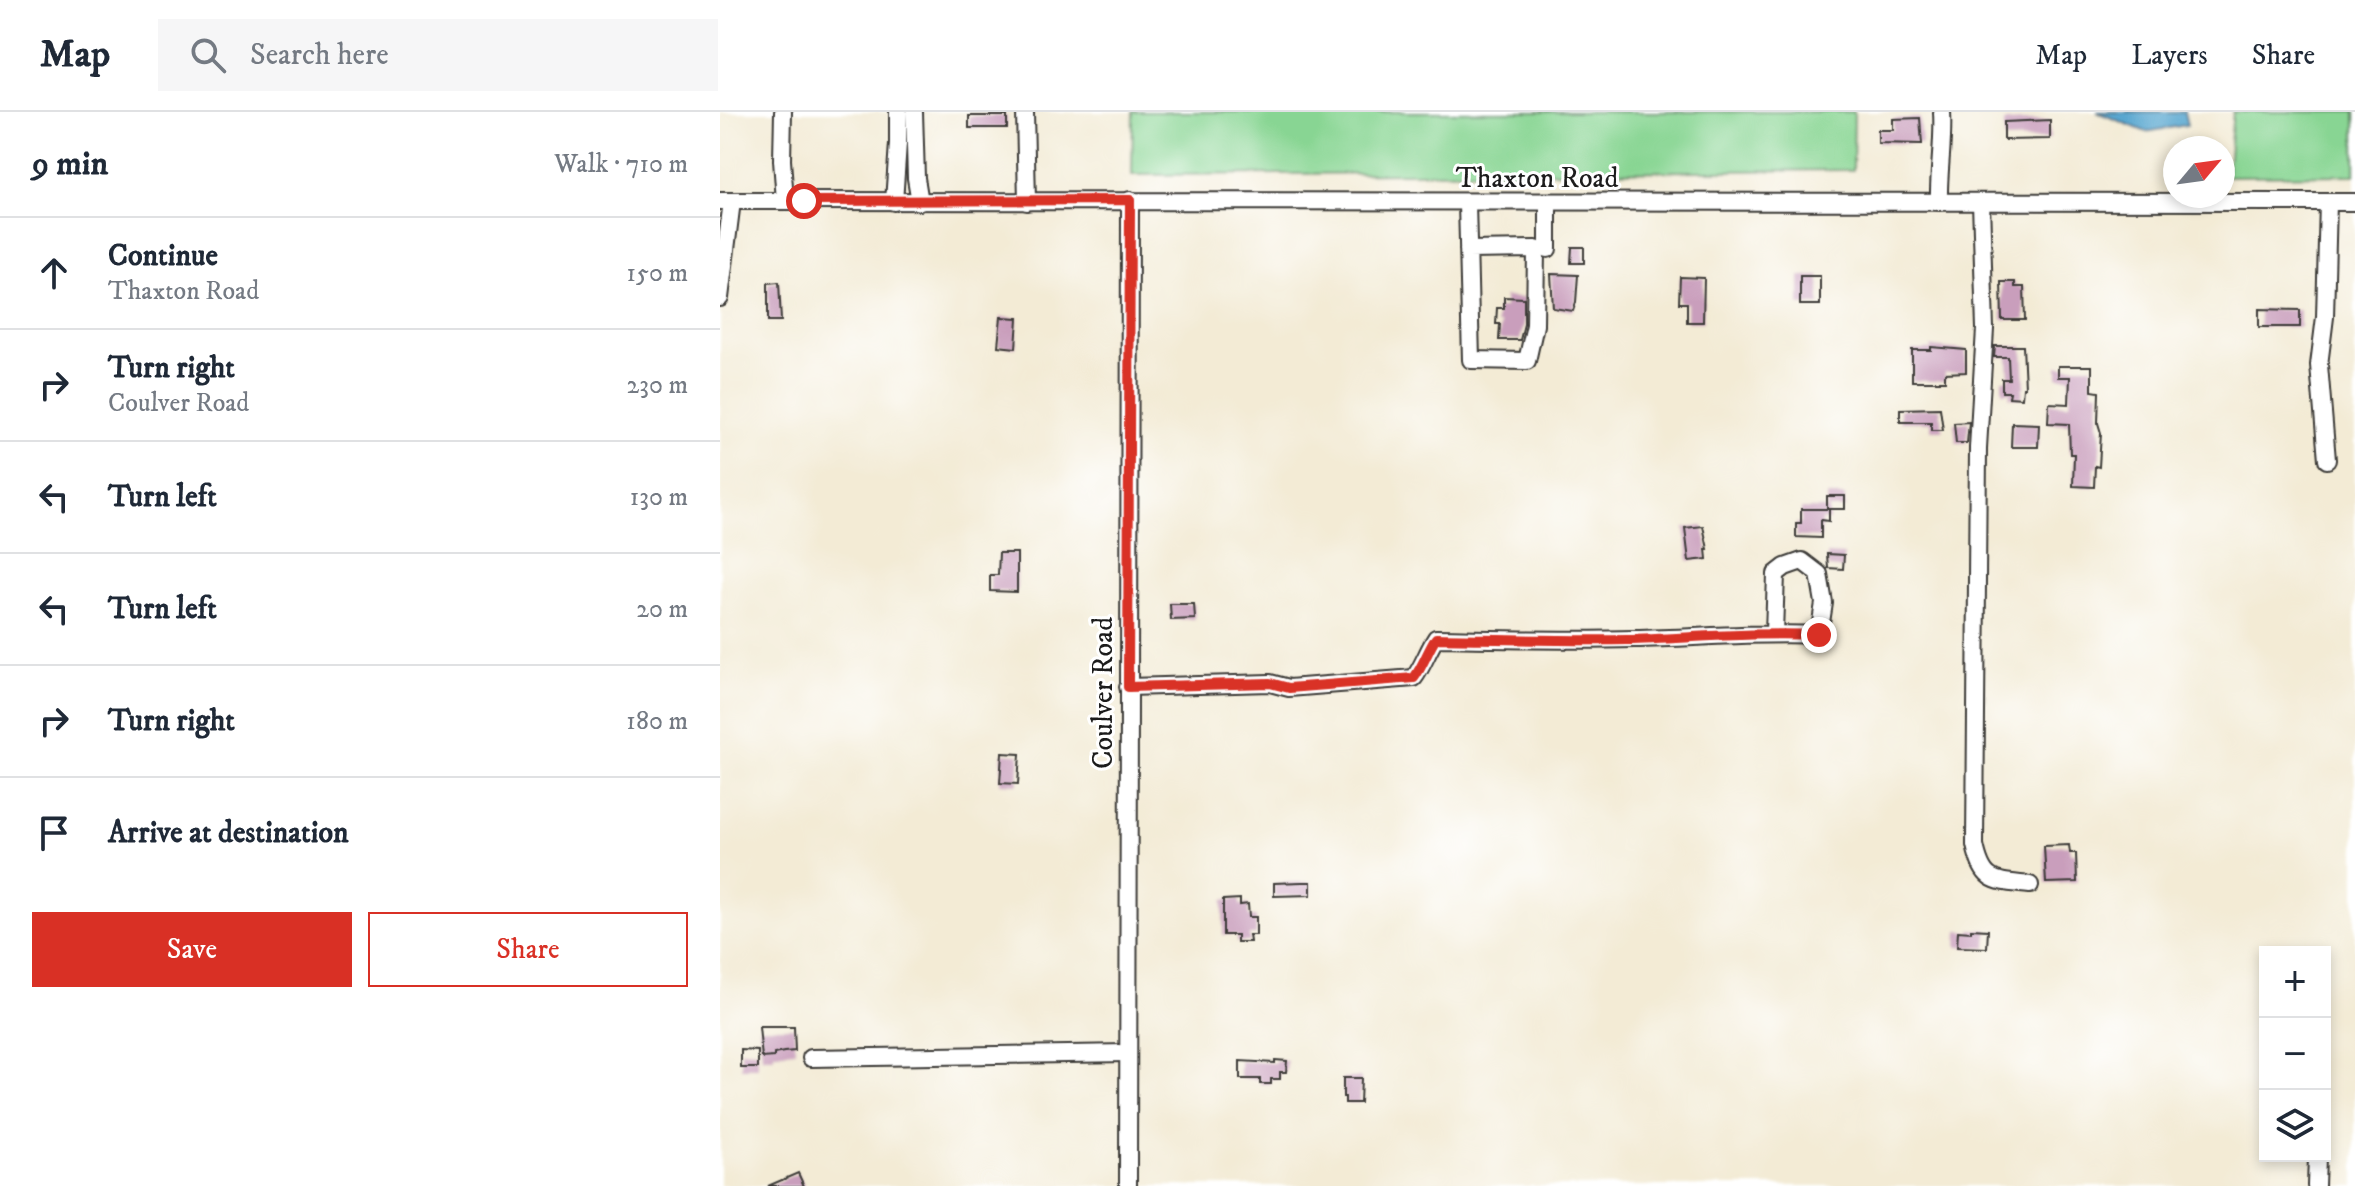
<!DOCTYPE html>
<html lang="en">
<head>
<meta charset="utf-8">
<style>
  :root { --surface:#fff; --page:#f6f6f7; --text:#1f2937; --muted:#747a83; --line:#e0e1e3; --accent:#d93025 }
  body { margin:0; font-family:"IM FELL DW Pica",serif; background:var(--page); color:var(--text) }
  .controls { position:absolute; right:24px; bottom:24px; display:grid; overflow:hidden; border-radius:0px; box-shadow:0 4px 12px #0003 }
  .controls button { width:72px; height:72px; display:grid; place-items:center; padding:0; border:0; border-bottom:2px solid var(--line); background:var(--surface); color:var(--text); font:40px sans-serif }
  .compass { position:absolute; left:1443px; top:24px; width:72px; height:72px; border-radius:50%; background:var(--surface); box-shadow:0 4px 12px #0003; rotate:61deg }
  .stop { position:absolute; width:24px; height:24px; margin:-18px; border:6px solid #d93025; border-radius:50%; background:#fff }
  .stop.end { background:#d93025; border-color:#fff; box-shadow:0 2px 8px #0008 }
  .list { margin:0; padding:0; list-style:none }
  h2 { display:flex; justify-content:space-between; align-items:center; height:104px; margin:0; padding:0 32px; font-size:34px }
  h2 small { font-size:26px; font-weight:400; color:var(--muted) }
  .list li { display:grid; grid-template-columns:52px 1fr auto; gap:24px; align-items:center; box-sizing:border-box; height:112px; padding:0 32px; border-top:2px solid var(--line) }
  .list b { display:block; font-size:30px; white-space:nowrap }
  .list p { margin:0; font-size:26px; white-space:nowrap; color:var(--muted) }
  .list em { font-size:26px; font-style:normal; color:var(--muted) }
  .actions { display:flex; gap:16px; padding:24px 32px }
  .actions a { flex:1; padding:18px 0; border:2px solid var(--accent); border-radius:0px; text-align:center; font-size:28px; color:var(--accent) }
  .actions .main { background:var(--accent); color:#fff }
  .icon { flex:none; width:44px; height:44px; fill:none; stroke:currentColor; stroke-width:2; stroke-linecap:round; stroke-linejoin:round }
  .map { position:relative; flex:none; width:1635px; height:1074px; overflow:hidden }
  header { display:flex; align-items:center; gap:48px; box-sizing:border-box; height:112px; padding:0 40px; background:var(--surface); border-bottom:2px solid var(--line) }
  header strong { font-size:38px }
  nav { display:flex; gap:44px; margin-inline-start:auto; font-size:28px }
  .search { width:560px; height:72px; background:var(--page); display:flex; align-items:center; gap:20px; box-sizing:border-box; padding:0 28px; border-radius:0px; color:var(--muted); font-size:30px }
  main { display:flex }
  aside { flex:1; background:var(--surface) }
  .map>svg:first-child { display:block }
  .green { fill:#88d593; stroke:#527858; stroke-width:2 }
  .water { fill:#55a5cf; stroke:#386076; stroke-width:2 }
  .building { fill:#c99ebc }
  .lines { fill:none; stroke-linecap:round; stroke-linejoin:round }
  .minor-casing { stroke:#3c3b38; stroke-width:20 }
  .minor { stroke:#fff; stroke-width:16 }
  .route { stroke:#d93025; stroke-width:10 }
  .labels { text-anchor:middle; stroke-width:6; stroke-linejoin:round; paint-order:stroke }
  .street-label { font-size:28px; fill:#1c1c1c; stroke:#fff }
</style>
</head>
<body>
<header>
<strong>Map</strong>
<div class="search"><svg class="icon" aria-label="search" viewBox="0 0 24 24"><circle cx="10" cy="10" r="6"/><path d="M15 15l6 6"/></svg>Search here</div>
<nav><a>Map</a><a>Layers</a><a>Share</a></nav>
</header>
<main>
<aside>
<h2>9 min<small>Walk · 710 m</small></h2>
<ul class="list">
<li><svg class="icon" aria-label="ahead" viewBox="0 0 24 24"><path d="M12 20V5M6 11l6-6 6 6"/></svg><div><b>Continue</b><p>Thaxton Road</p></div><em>150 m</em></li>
<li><svg class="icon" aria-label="right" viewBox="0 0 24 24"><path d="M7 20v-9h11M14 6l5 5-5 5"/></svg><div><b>Turn right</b><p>Coulver Road</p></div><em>230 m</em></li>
<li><svg class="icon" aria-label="left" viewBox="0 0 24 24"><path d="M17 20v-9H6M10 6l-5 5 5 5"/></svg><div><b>Turn left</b></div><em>130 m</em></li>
<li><svg class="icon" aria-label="left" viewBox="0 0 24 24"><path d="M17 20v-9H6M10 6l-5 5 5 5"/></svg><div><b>Turn left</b></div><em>20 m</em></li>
<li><svg class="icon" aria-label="right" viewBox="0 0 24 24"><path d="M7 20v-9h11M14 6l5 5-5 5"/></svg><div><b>Turn right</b></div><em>180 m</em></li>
<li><svg class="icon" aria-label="arrive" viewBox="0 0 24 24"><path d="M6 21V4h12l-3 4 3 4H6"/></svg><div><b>Arrive at destination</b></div></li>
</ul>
<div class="actions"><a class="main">Save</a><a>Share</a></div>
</aside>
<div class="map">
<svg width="1635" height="1074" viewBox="0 0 1635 1074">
  <rect width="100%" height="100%" fill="#fff"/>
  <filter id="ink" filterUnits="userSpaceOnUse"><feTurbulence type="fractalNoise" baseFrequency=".0125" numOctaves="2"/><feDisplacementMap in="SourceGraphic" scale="16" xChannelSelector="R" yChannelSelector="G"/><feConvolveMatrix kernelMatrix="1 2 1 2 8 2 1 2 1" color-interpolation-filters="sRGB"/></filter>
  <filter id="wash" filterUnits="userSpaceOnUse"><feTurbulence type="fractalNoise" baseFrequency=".006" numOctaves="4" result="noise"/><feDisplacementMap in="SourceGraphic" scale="32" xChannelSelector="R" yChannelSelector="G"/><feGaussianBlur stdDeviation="1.8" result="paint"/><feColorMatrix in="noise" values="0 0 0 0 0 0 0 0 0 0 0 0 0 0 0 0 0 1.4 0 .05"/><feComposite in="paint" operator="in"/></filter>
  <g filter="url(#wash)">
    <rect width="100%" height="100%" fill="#f3ebd5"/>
    <!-- green -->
    <g class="green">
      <polygon points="413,0 1134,0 1133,58 412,63"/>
      <polygon points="1513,0 1635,0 1635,63 1507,64"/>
    </g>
    <!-- water -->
    <polygon class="water" points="1377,0 1464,0 1467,13 1426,20"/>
    <g id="blocks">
      <!-- building -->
      <g class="building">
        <rect x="249" y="4" width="38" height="12"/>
        <polygon points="1200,6 1202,32 1158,31 1158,18 1173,18 1173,7"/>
        <polygon points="1330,8 1330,27 1284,28 1284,10"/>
        <polygon points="852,135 864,135 864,151 851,151"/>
        <polygon points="831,162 858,163 856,190 853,199 833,196"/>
        <rect x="1080" y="164" width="20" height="29"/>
        <polygon points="960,165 984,166 983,210 967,210 967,191 959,191"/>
        <polygon points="59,170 61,209 48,209 48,171"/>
        <polygon points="1281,170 1295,170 1295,175 1304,175 1305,208 1282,208"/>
        <polygon points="784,185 804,186 804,212 800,228 779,228 780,212 776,212 777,196 784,196"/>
        <polygon points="1539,197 1580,198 1580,215 1539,215"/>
        <polygon points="281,205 298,206 296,236 278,234"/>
        <polygon points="1275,234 1303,234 1305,275 1303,275 1302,286 1289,285 1290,280 1282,280 1282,267 1289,267 1288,245 1274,245"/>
        <polygon points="1211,235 1246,238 1246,260 1225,261 1225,269 1192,269 1192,238 1211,238"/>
        <polygon points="1338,254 1372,254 1372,279 1379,280 1378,311 1381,321 1379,355 1375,354 1374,375 1353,374 1354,342 1350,342 1349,312 1328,311 1329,291 1349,292 1350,265 1338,265"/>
        <polygon points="1220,296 1223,318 1211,318 1211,310 1180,310 1180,297"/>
        <polygon points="1249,310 1247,331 1236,331 1234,311"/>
        <polygon points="1292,311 1319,312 1318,335 1291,335"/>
        <rect x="1107" y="384" width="18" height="13"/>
        <polygon points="1081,397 1109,397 1109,409 1101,408 1101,426 1076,425 1076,411 1081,411"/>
        <polygon points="983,414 988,437 986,437 987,447 969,449 965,416"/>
        <polygon points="279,441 297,441 297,480 270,479 270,463 278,463"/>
        <polygon points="1107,442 1124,443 1123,457 1108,456"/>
        <polygon points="450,492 474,492 475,507 451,508"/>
        <polygon points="282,641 300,642 298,672 280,671"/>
        <polygon points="1349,733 1350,741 1356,741 1357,770 1326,771 1324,734"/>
        <polygon points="582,770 591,770 591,783 554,784 554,771"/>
        <polygon points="520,787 520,793 528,792 529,805 536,805 536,823 529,823 530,830 517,830 517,823 503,823 503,788"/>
        <polygon points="1251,817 1268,818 1267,836 1237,835 1238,819 1251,820"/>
        <polygon points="39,915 74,915 75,939 64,940 54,942 54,945 42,946"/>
        <polygon points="21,938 38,939 38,956 21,956"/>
        <polygon points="555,948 567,949 566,960 560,960 560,967 551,967 551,972 540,972 540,967 520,967 520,949 555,951"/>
        <polygon points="623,966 641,966 640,991 625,991 625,985 623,985"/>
        <polygon points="78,1061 84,1074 48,1074"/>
      </g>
    </g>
  </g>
  <g filter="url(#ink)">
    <use href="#blocks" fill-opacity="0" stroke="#3c3b38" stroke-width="2"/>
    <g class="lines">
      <!-- minor casing -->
      <g class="minor-casing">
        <g id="minor">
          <polyline points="63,0 62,48 65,89"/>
          <polyline points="194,0 196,66 200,90"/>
          <polyline points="305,0 307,90"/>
          <path d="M0,89c545,1 1090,1 1635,1"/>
          <polyline points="174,90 178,31 178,0"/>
          <polyline points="828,90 828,137"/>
          <path d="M1219,90c-1,-30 5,-60 3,-90"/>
          <path d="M1261,90l4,127 -7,119 -3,397c8,39 20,36 55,40"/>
          <polyline points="747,91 751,248 807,249 815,213 816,137 748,138"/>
          <polyline points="0,186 12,89"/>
          <polyline points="1607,348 1599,253 1605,205 1608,90"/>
          <path d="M408,575l142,-4 19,5 125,-10c9,-12 13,-26 22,-40 66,1 132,3 198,1 61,-1 123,-7 185,-4l5,-32 -5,-29 -17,-13 -17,6 -9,7 -2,59"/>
          <polyline points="91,946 408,941"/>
          <polyline points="408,1074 410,88"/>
          <polyline points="1596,1074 1597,1044"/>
        </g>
      </g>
      <!-- minor -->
      <use href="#minor" class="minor"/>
    </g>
  </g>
  <g class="lines" filter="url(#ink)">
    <!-- route -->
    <path class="route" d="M84,89l326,-1 -2,487 142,-4 19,5 125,-10c9,-12 13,-26 22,-40 63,1 127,3 191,2 64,-2 128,-8 192,-5"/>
  </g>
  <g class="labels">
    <!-- street labels -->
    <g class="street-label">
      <text x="817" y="75">Thaxton Road</text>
      <text transform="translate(382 581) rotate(-90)" y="10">Coulver Road</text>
    </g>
  </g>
</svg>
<div class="controls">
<button>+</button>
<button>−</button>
<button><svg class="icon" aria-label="layers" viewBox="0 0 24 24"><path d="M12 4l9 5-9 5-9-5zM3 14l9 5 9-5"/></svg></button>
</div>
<svg class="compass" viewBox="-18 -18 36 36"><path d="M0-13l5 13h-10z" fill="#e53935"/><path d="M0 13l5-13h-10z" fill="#747a83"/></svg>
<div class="stop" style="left:84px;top:89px"></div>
<div class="stop end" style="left:1099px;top:523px"></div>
</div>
</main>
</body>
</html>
